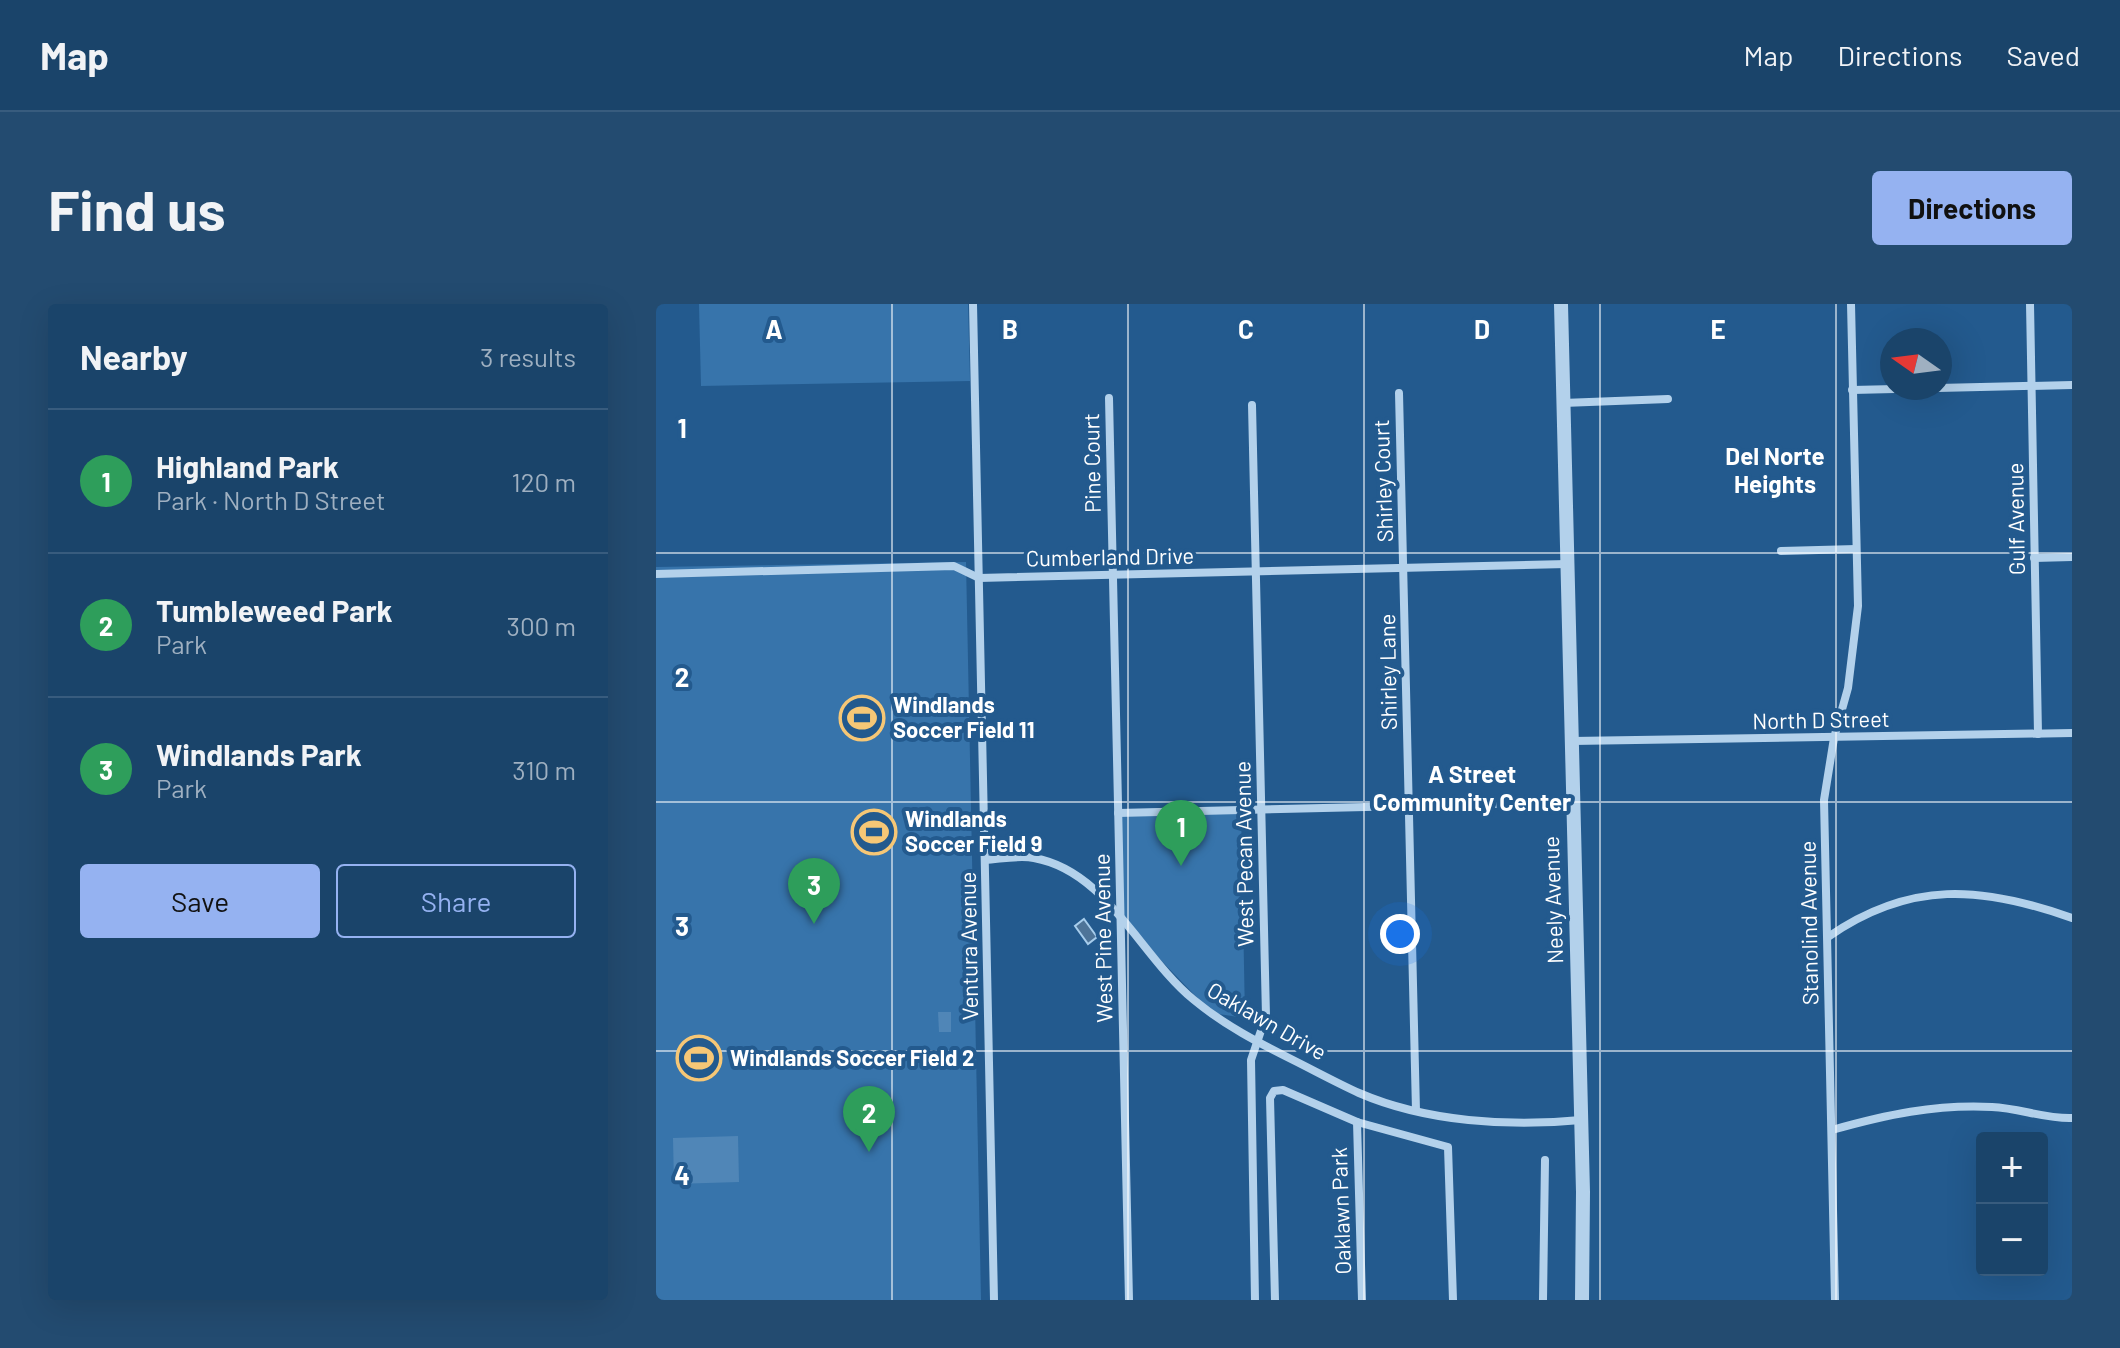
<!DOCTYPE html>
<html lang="en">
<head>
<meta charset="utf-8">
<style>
  :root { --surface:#1a446a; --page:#234b70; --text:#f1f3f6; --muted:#9fb0c1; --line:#385c7e; --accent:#95b2f1 }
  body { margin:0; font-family:Barlow,sans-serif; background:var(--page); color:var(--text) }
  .controls { position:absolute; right:24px; bottom:24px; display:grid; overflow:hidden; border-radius:8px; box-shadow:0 8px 32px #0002 }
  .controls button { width:72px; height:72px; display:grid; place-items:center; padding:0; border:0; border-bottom:2px solid var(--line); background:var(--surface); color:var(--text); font:40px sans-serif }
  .compass { position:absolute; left:1224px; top:24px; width:72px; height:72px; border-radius:50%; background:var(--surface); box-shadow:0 8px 32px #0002; rotate:284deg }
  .you { position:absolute; left:744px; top:630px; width:28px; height:28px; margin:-20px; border:6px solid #fff; border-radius:50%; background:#1a73e8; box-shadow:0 0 0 12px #1a73e833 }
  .badge { display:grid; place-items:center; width:52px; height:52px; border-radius:50%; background:var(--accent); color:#fff; font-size:26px; font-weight:700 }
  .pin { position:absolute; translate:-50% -66px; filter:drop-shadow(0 2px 4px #0008) }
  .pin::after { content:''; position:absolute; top:42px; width:28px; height:24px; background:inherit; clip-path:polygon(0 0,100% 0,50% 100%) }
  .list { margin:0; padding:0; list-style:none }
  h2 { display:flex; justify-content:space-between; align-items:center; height:104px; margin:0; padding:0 32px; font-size:34px }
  h2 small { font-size:26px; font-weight:400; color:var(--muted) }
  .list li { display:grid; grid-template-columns:52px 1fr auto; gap:24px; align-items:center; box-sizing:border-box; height:144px; padding:0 32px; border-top:2px solid var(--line) }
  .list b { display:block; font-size:30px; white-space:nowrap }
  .list p { margin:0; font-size:26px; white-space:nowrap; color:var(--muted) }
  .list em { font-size:26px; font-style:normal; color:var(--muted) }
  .actions { display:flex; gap:16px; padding:24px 32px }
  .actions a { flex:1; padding:18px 0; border:2px solid var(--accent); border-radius:8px; text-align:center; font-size:28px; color:var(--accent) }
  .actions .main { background:var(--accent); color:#111 }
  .map { position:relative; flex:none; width:1416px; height:996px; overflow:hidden; border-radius:8px }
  header { display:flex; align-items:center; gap:48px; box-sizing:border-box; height:112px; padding:0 40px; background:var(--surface); border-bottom:2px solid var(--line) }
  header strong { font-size:38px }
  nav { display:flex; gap:44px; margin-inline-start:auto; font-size:28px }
  .intro { display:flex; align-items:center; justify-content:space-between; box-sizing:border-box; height:192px; padding:0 48px }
  h1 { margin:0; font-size:56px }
  .button { padding:20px 36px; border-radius:8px; background:var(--accent); color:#111; font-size:28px; font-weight:700 }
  main { display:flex; gap:48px; padding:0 48px }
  aside { flex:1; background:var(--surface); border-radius:8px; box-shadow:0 8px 32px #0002 }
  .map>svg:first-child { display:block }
  .green { fill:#3774ab }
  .water { fill:#4e7498; stroke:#a7cdec; stroke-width:2 }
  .building { fill:#5086b7 }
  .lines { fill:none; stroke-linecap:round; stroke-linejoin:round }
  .minor { stroke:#b3d1eb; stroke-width:8 }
  .tertiary { stroke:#b3d1eb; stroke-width:14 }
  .grid { fill:none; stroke:#fff; stroke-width:2; stroke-opacity:0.55 }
  .labels { text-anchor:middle; stroke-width:8; stroke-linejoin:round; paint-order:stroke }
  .street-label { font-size:22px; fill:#fff; stroke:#235a8e }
  .poi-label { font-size:22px; font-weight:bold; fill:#fff; stroke:#235a8e; text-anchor:start }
  .neighbourhood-label { font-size:24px; font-weight:bold; fill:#fff; stroke:#235a8e }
  .grid-label { font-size:26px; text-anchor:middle; font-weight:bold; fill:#fff; stroke:#235a8e; stroke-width:8; stroke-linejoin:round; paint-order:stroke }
</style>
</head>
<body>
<header>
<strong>Map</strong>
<nav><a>Map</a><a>Directions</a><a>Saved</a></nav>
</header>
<div class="intro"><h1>Find us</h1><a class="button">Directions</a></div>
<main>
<aside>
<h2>Nearby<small>3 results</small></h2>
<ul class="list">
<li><span class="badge" style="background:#2e9e5b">1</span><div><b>Highland Park</b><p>Park · North D Street</p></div><em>120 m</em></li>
<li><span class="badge" style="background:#2e9e5b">2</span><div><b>Tumbleweed Park</b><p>Park</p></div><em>300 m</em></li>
<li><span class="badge" style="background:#2e9e5b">3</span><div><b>Windlands Park</b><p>Park</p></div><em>310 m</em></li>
</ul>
<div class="actions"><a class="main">Save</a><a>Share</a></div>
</aside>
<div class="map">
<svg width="1416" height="996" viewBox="0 0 1416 996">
  <rect width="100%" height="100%" fill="#235a8e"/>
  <!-- green -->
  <g class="green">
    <polygon points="43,0 312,0 314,77 45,82"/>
    <polygon points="310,258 325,996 0,996 0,263"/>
    <polygon points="585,505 589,714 556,709 465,615 463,509"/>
  </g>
  <!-- water -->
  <polygon class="water" points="428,615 441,633 432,640 419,622"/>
  <!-- building -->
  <g class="building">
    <polygon points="282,708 295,708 295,728 283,728"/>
    <polygon points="82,832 83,878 18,880 17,834"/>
  </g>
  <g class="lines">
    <!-- minor -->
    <g class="minor">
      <polyline points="317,0 338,996"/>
      <polyline points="1374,0 1382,430"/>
      <polyline points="1196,86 1416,81"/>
      <polyline points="743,89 760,807"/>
      <polyline points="453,94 473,996"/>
      <polyline points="907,99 1012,95"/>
      <polyline points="596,101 610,712 595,756 599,996"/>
      <polyline points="1125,247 1200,245"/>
      <polyline points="1378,254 1416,253"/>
      <polyline points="0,270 298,262 323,274 911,260"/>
      <polyline points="916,437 1416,429"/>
      <polyline points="462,509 917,498"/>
      <path d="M329,556c16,-1 34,-5 49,-2 73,13 106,98 160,142 30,25 65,43 99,60 22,11 44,23 66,33 67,29 151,34 222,27"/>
      <path d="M1172,633c82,-57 154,-51 244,-19"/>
      <polyline points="701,818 706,996"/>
      <path d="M1176,826c53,-15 103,-26 160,-23 27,1 53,12 80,11"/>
      <polyline points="619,996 614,794 618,787 627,786 701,818 792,843 797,996"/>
      <polyline points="887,996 889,856"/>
      <polyline points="1179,996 1168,496 1178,434 1192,384 1202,302 1195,0"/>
    </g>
    <!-- tertiary -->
    <polyline class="tertiary" points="905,0 927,888 926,996"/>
  </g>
  <!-- grid -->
  <path class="grid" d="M236,0v996M472,0v996M708,0v996M944,0v996M1180,0v996M0,249h1416M0,498h1416M0,747h1416"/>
  <!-- icons -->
  <defs>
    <g id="stadium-ring" transform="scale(2.3)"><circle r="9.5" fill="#235a8e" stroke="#f6c776" stroke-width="1.5"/><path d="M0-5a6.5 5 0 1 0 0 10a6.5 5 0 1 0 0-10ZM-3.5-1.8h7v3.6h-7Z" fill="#f6c776"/></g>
  </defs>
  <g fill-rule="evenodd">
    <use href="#stadium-ring" x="206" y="414"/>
    <use href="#stadium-ring" x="218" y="528"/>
    <use href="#stadium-ring" x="43" y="754"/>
  </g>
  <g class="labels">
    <!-- street labels -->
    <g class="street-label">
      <text transform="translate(436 159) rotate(-91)" y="8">Pine Court</text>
      <text transform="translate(727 177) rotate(-92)" y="8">Shirley Court</text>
      <text transform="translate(1360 215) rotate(-91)" y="8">Gulf Avenue</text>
      <text transform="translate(454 253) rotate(-1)" y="8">Cumberland Drive</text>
      <text transform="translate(732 368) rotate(-91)" y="8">Shirley Lane</text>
      <text transform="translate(1165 416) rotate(-1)" y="8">North D Street</text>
      <text transform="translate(588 550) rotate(-91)" y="8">West Pecan Avenue</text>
      <text transform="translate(897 596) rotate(-92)" y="8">Neely Avenue</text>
      <text transform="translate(1153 619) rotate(-91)" y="8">Stanolind Avenue</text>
      <text transform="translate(447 634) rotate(-91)" y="8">West Pine Avenue</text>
      <text transform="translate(313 642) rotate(-91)" y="8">Ventura Avenue</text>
      <text transform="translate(611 717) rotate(30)" y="8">Oaklawn Drive</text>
      <text transform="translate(685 907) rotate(-92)" y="8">Oaklawn Park</text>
    </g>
    <!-- poi labels -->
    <g class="poi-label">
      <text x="237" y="409">Windlands<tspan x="237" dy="25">Soccer Field 11</tspan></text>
      <text x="249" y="523">Windlands<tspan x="249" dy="25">Soccer Field 9</tspan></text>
      <text x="74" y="762">Windlands Soccer Field 2</text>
    </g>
    <!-- neighbourhood labels -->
    <g class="neighbourhood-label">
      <text x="1119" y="161">Del Norte<tspan x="1119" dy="28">Heights</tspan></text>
      <text x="816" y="479">A Street<tspan x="816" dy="28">Community Center</tspan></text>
    </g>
  </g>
  <g class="grid-label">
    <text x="118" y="35">A</text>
    <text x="354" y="35">B</text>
    <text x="590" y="35">C</text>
    <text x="826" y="35">D</text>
    <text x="1062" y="35">E</text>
    <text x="26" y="134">1</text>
    <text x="26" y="383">2</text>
    <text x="26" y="632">3</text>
    <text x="26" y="881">4</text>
  </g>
</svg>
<div class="controls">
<button>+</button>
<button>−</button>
</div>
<svg class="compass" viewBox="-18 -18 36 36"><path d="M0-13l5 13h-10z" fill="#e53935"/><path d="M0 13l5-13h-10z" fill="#9fb0c1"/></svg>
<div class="you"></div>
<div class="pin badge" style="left:525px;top:562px;background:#2e9e5b">1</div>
<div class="pin badge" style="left:213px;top:848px;background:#2e9e5b">2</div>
<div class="pin badge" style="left:158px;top:620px;background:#2e9e5b">3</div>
</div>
</main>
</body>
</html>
